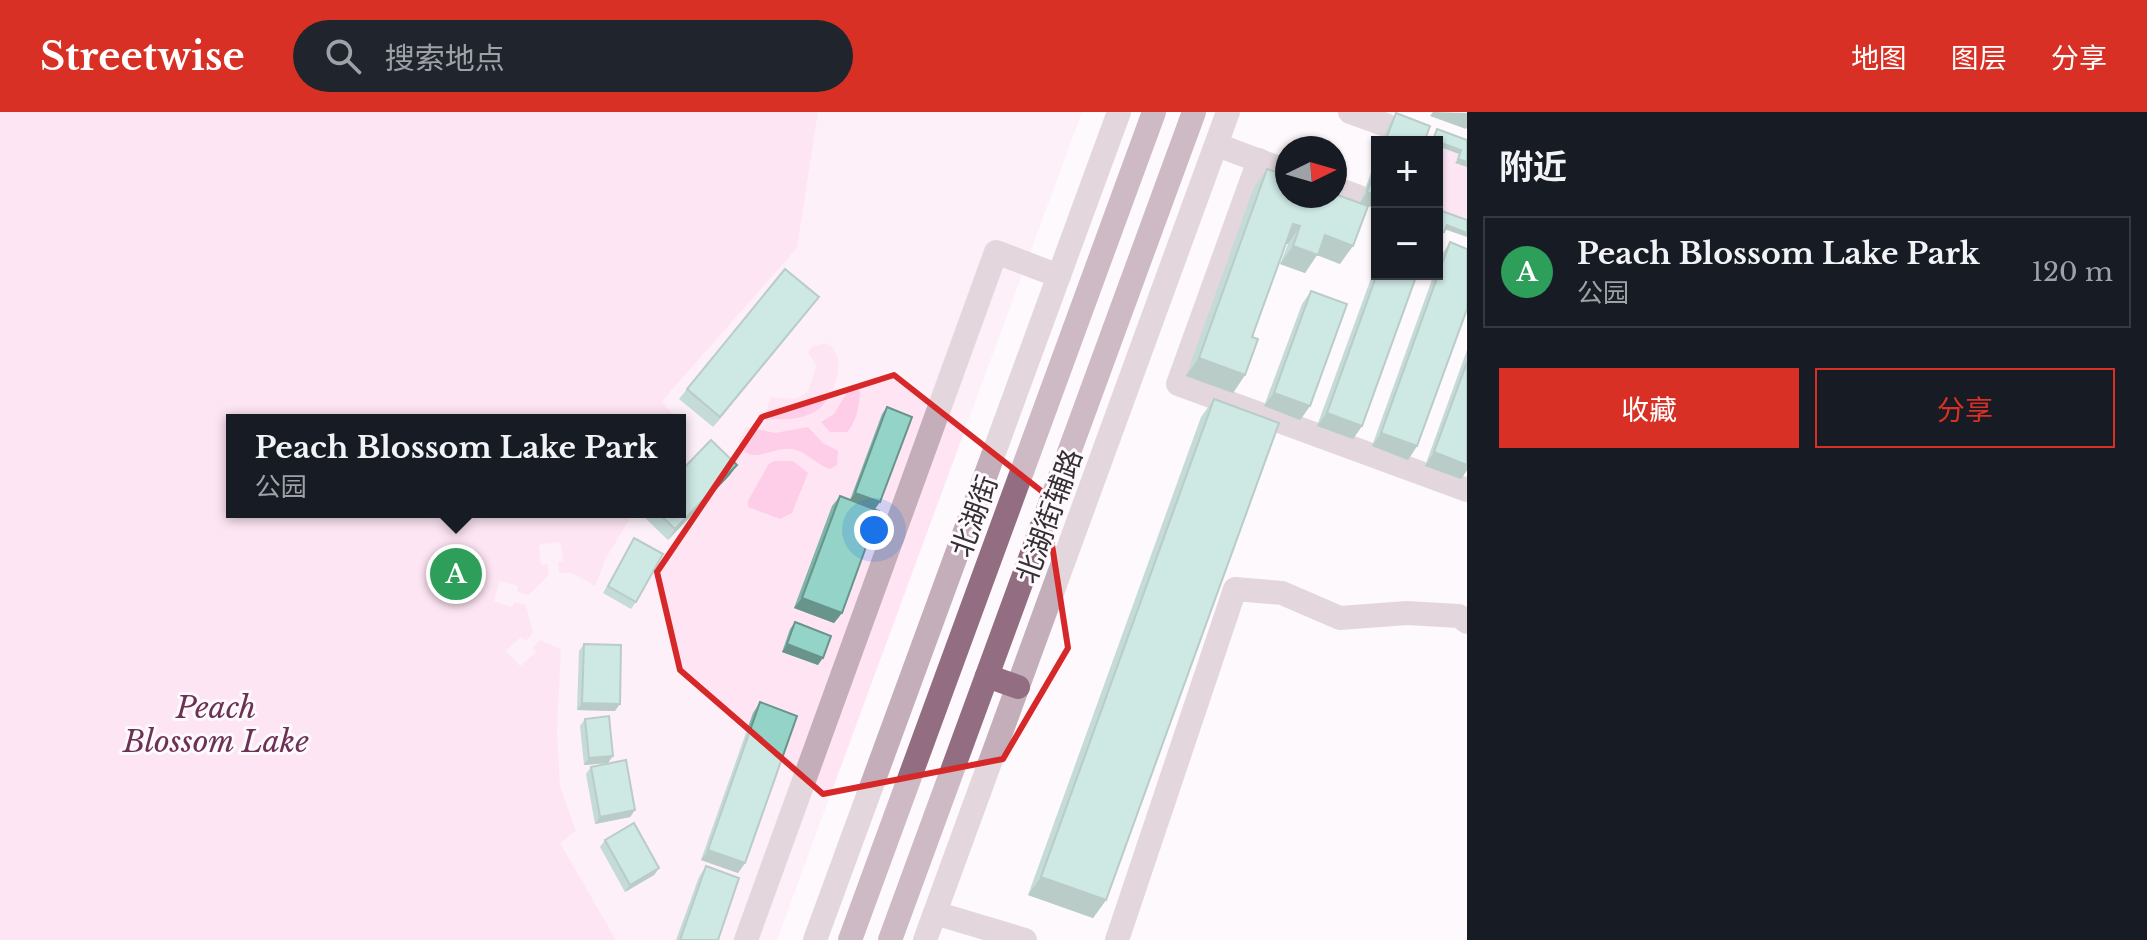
<!DOCTYPE html>
<html lang="zh">
<head>
<meta charset="utf-8">
<style>
  :root { --surface:#171b24; --page:#20242c; --text:#f1f3f6; --muted:#9ea1a6; --line:#363941; --accent:#d93025 }
  body { margin:0; font-family:"Libre Baskerville","Noto Sans SC",serif; background:var(--page); color:var(--text) }
  .controls { position:absolute; right:24px; top:24px; display:grid; overflow:hidden; border-radius:0px; box-shadow:0 2px 6px #0004 }
  .controls button { width:72px; height:72px; display:grid; place-items:center; padding:0; border:0; border-bottom:2px solid var(--line); background:var(--surface); color:var(--text); font:40px sans-serif }
  .compass { position:absolute; left:1275px; top:24px; width:72px; height:72px; border-radius:50%; background:var(--surface); box-shadow:0 2px 6px #0004; rotate:85deg }
  .you { position:absolute; left:874px; top:418px; width:28px; height:28px; margin:-20px; border:6px solid #fff; border-radius:50%; background:#1a73e8; box-shadow:0 0 0 12px #1a73e833 }
  .badge { display:grid; place-items:center; width:52px; height:52px; border-radius:50%; background:var(--accent); color:#fff; font-size:26px; font-weight:700 }
  .pin { position:absolute; translate:-50% -50%; border:4px solid #fff; box-shadow:0 2px 8px #0006 }
  .popup { position:absolute; left:226px; top:302px; width:460px; height:104px; box-sizing:border-box; display:grid; place-content:center; border-radius:0px; background:var(--surface); filter:drop-shadow(0 2px 6px #0005); font-size:26px; white-space:nowrap; color:var(--muted) }
  .popup b { font-size:30px; color:var(--text) }
  .popup::after { content:''; position:absolute; left:50%; top:100%; margin-left:-16px; border:16px solid transparent; border-top-color:var(--surface) }
  .list { margin:0; padding:0; list-style:none }
  h2 { display:flex; justify-content:space-between; align-items:center; height:104px; margin:0; padding:0 32px; font-size:34px }
  h2 small { font-size:26px; font-weight:400; color:var(--muted) }
  .list li { display:grid; grid-template-columns:52px 1fr auto; gap:24px; align-items:center; box-sizing:border-box; height:112px; margin:0 16px 16px; padding:0 16px; border:2px solid var(--line); border-radius:0px }
  .list b { display:block; font-size:30px; white-space:nowrap }
  .list p { margin:0; font-size:26px; white-space:nowrap; color:var(--muted) }
  .list em { font-size:26px; font-style:normal; color:var(--muted) }
  .actions { display:flex; gap:16px; padding:24px 32px }
  .actions a { flex:1; padding:18px 0; border:2px solid var(--accent); border-radius:0px; text-align:center; font-size:28px; color:var(--accent) }
  .actions .main { background:var(--accent); color:#fff }
  .icon { flex:none; width:44px; height:44px; fill:none; stroke:currentColor; stroke-width:2; stroke-linecap:round; stroke-linejoin:round }
  .map { position:relative; flex:none; width:1467px; height:828px; overflow:hidden }
  header { display:flex; align-items:center; gap:48px; box-sizing:border-box; height:112px; padding:0 40px; background:var(--accent); color:#fff }
  header strong { font-size:38px }
  nav { display:flex; gap:44px; margin-inline-start:auto; font-size:28px }
  .search { width:560px; height:72px; background:var(--page); display:flex; align-items:center; gap:20px; box-sizing:border-box; padding:0 28px; border-radius:44px; color:var(--muted); font-size:30px }
  main { display:flex }
  aside { flex:1; background:var(--surface) }
  .map>svg:first-child { display:block }
  .green { fill:#ffe5f3; fill-rule:evenodd }
  .water { fill:#fecde8 }
  .lines { fill:none; stroke-linecap:round; stroke-linejoin:round }
  .minor { stroke:#c3aeb9; stroke-width:24 }
  .major { stroke:#936e83; stroke-width:24 }
  .wall { fill:#7fb5ab }
  .shaded-wall { fill:#68948b }
  .building { fill:#94d3c7; stroke:#68948b; stroke-width:2 }
  .marked { fill:none; stroke:#d62828; stroke-width:6; stroke-linejoin:round }
  .labels { text-anchor:middle; stroke-width:6; stroke-linejoin:round; paint-order:stroke }
  .street-label { font-size:28px; fill:#342f32; stroke:#fef9fc }
  .water-label { font-size:30px; font-style:italic; fill:#6c3155; stroke:#fef9fc }
</style>
</head>
<body>
<header>
<strong>Streetwise</strong>
<div class="search"><svg class="icon" aria-label="search" viewBox="0 0 24 24"><circle cx="10" cy="10" r="6"/><path d="M15 15l6 6"/></svg>搜索地点</div>
<nav><a>地图</a><a>图层</a><a>分享</a></nav>
</header>
<main>
<div class="map">
<svg width="1467" height="828" viewBox="0 0 1467 828">
  <rect width="100%" height="100%" fill="#fef9fc"/>
  <!-- green -->
  <path class="green" d="M0,0h1082l-305,828h-777zM232,308h448v92h-448z"/>
  <!-- water -->
  <g class="water">
    <polygon points="0,0 818,0 797,136 662,289 677,308 232,308 232,400 634,400 606,446 595,474 572,461 559,461 558,450 563,449 560,430 539,433 541,453 548,452 549,463 529,483 517,480 518,474 500,469 494,489 512,495 514,490 526,493 533,521 526,529 521,525 506,539 520,554 536,540 532,536 540,528 561,537 557,617 560,674 576,719 560,731 616,828 0,828"/>
    <polygon points="1437,34 1459,42 1456,51 1467,55 1467,113 1437,102"/>
    <path d="M825,231c25,10 11,50 -5,65 -13,11 -32,12 -48,11l-7,-6 6,-16 23,2 14,-7 8,-26 -8,-14 5,-6z"/>
    <path d="M856,275l4,5c-1,14 -3,29 -13,40h-17l-9,-10 13,-8 15,-25z"/>
    <path d="M746,315l29,6 33,-6 15,16 15,8 -1,14 -7,4c-13,-4 -21,-15 -34,-19 -22,-7 -46,20 -58,-8z"/>
    <polygon points="774,349 793,349 808,361 792,401 780,407 748,395 748,389 768,353"/>
  </g>
  <g class="lines">
    <!-- minor -->
    <g class="minor">
      <polyline points="1350,0 1386,13"/>
      <polyline points="1217,33 1287,59"/>
      <polyline points="1259,48 1178,272 1467,378"/>
      <polyline points="1335,76 1359,85"/>
      <polyline points="935,801 1025,828"/>
      <polyline points="746,828 996,140 1059,164"/>
      <polyline points="815,828 1119,0"/>
      <polyline points="925,828 1228,0"/>
      <polyline points="1117,828 1235,477 1282,481 1340,506 1407,501 1459,504 1467,510"/>
    </g>
    <!-- major -->
    <g class="major">
      <polyline points="987,564 1018,575"/>
      <polyline points="850,828 1154,0"/>
      <polyline points="890,828 1194,0"/>
    </g>
  </g>
  <!-- wall -->
  <g class="wall">
    <polygon points="1396,1 1424,30 1382,30 1389,12"/>
    <polygon points="1377,44 1377,97 1360,91"/>
    <polygon points="1267,57 1340,152 1317,143 1305,161 1280,152 1288,132 1285,132 1252,225 1245,263 1233,281 1186,264 1254,75"/>
    <polygon points="1450,130 1417,334 1408,348 1372,334 1434,162 1437,162 1437,155 1441,144"/>
    <polygon points="1377,150 1377,162 1362,314 1353,327 1317,314"/>
    <polygon points="1311,179 1310,294 1300,308 1264,294 1302,192"/>
    <polygon points="811,195 713,315 679,287 687,277"/>
    <polygon points="1467,238 1467,358 1461,367 1425,354"/>
    <polygon points="1214,287 1106,788 1093,806 1028,783 1201,305"/>
    <polygon points="887,295 875,397 842,501 834,511 794,496 832,394 840,384 850,388 882,302"/>
    <polygon points="730,363 668,428 642,403 644,400 680,400"/>
    <polygon points="634,426 636,490 631,497 603,481"/>
    <polygon points="795,510 818,553 782,540 790,517"/>
    <polygon points="584,532 615,599 577,598 579,539"/>
    <polygon points="760,590 745,751 738,761 701,748 753,601"/>
    <polygon points="585,607 608,651 584,653 580,614"/>
    <polygon points="591,655 635,698 630,705 595,712 586,662"/>
    <polygon points="605,728 659,756 654,763 625,780 600,735"/>
    <polygon points="706,754 718,828 676,828 699,765"/>
  </g>
  <!-- shaded-wall -->
  <g class="shaded-wall">
    <polygon points="1433,0 1467,1 1467,15 1466,17 1430,4"/>
    <polygon points="1433,28 1461,38 1459,42 1437,34 1437,30 1431,30"/>
    <polygon points="1458,47 1467,50 1467,55 1455,51"/>
    <polygon points="1367,80 1377,84 1377,97 1360,91"/>
    <polygon points="1293,112 1300,114 1288,132 1280,130"/>
    <polygon points="1447,113 1467,121 1467,125 1444,117"/>
    <polygon points="1437,118 1444,120 1442,124 1437,122"/>
    <polygon points="1325,123 1353,134 1340,152 1317,143 1305,161 1280,152 1293,134"/>
    <polygon points="819,185 811,195 713,315 720,305"/>
    <polygon points="1199,246 1245,263 1233,281 1186,264"/>
    <polygon points="1274,281 1310,294 1300,308 1264,294"/>
    <polygon points="1327,301 1362,314 1353,327 1317,314"/>
    <polygon points="1381,321 1417,334 1408,348 1372,334"/>
    <polygon points="1434,340 1467,353 1467,358 1461,367 1425,354"/>
    <polygon points="737,353 730,363 668,428 675,417"/>
    <polygon points="855,381 880,390 875,397 850,388"/>
    <polygon points="802,486 842,501 834,511 794,496"/>
    <polygon points="787,532 823,546 818,553 782,540"/>
    <polygon points="582,591 620,592 615,599 577,598"/>
    <polygon points="613,644 608,651 584,653 589,646"/>
    <polygon points="635,698 630,705 595,712 600,705"/>
    <polygon points="708,738 745,751 738,761 701,748"/>
    <polygon points="659,756 654,763 625,780 630,773"/>
    <polygon points="1041,765 1106,788 1093,806 1028,783"/>
  </g>
  <!-- building -->
  <g class="building">
    <polygon points="1396,1 1430,14 1424,30 1385,30"/>
    <polygon points="1437,17 1467,28 1467,50 1458,47 1461,38 1433,28"/>
    <polygon points="1377,53 1377,84 1367,80"/>
    <polygon points="1267,57 1287,64 1287,84 1335,84 1335,82 1368,94 1353,134 1325,123 1318,143 1293,134 1300,114 1293,112 1252,225 1258,227 1245,263 1199,246"/>
    <polygon points="1439,98 1467,108 1467,121 1447,113 1444,120 1437,118 1437,105"/>
    <polygon points="1450,130 1467,137 1467,197 1417,334 1381,321"/>
    <polygon points="785,157 819,185 720,305 687,277"/>
    <polygon points="1377,162 1417,162 1362,314 1327,301"/>
    <polygon points="1311,179 1347,192 1310,294 1274,281"/>
    <polygon points="1467,250 1467,353 1434,340"/>
    <polygon points="1214,287 1279,311 1106,788 1041,765"/>
    <polygon points="887,295 912,305 880,390 855,381"/>
    <polygon points="711,328 737,353 675,417 657,400 680,400 680,360"/>
    <polygon points="840,384 879,399 842,501 802,486"/>
    <polygon points="634,426 663,442 636,490 608,474"/>
    <polygon points="795,510 831,524 823,546 787,532"/>
    <polygon points="584,532 621,533 620,592 582,591"/>
    <polygon points="760,590 797,604 745,751 708,738"/>
    <polygon points="609,604 613,644 589,646 585,607"/>
    <polygon points="626,648 635,698 600,705 591,655"/>
    <polygon points="634,711 659,756 630,773 605,728"/>
    <polygon points="706,754 739,766 718,828 680,828"/>
  </g>
  <!-- marked area -->
  <path d="M0 0H1467V828H0ZM894,263l150,118 24,155 -65,111 -180,35 -143,-124 -23,-98 105,-155z" fill="#fef9fc" fill-opacity=".55" fill-rule="evenodd"/>
  <path class="marked" d="M894,263l150,118 24,155 -65,111 -180,35 -143,-124 -23,-98 105,-155z"/>
  <g class="labels">
    <!-- street labels -->
    <g class="street-label">
      <text transform="translate(974 404) rotate(-70)" y="10">北湖街</text>
      <text transform="translate(1049 404) rotate(-70)" y="10">北湖街辅路</text>
    </g>
    <!-- water labels -->
    <g class="water-label">
      <text x="216" y="606">Peach<tspan x="216" dy="34">Blossom Lake</tspan></text>
    </g>
  </g>
</svg>
<div class="controls">
<button>+</button>
<button>−</button>
</div>
<svg class="compass" viewBox="-18 -18 36 36"><path d="M0-13l5 13h-10z" fill="#e53935"/><path d="M0 13l5-13h-10z" fill="#9ea1a6"/></svg>
<div class="you"></div>
<div class="pin badge" style="left:456px;top:462px;background:#2e9e5b">A</div>
<div class="popup"><b>Peach Blossom Lake Park</b>公园</div>
</div>
<aside>
<h2>附近<small></small></h2>
<ul class="list">
<li><span class="badge" style="background:#2e9e5b">A</span><div><b>Peach Blossom Lake Park</b><p>公园</p></div><em>120 m</em></li>
</ul>
<div class="actions"><a class="main">收藏</a><a>分享</a></div>
</aside>
</main>
</body>
</html>
